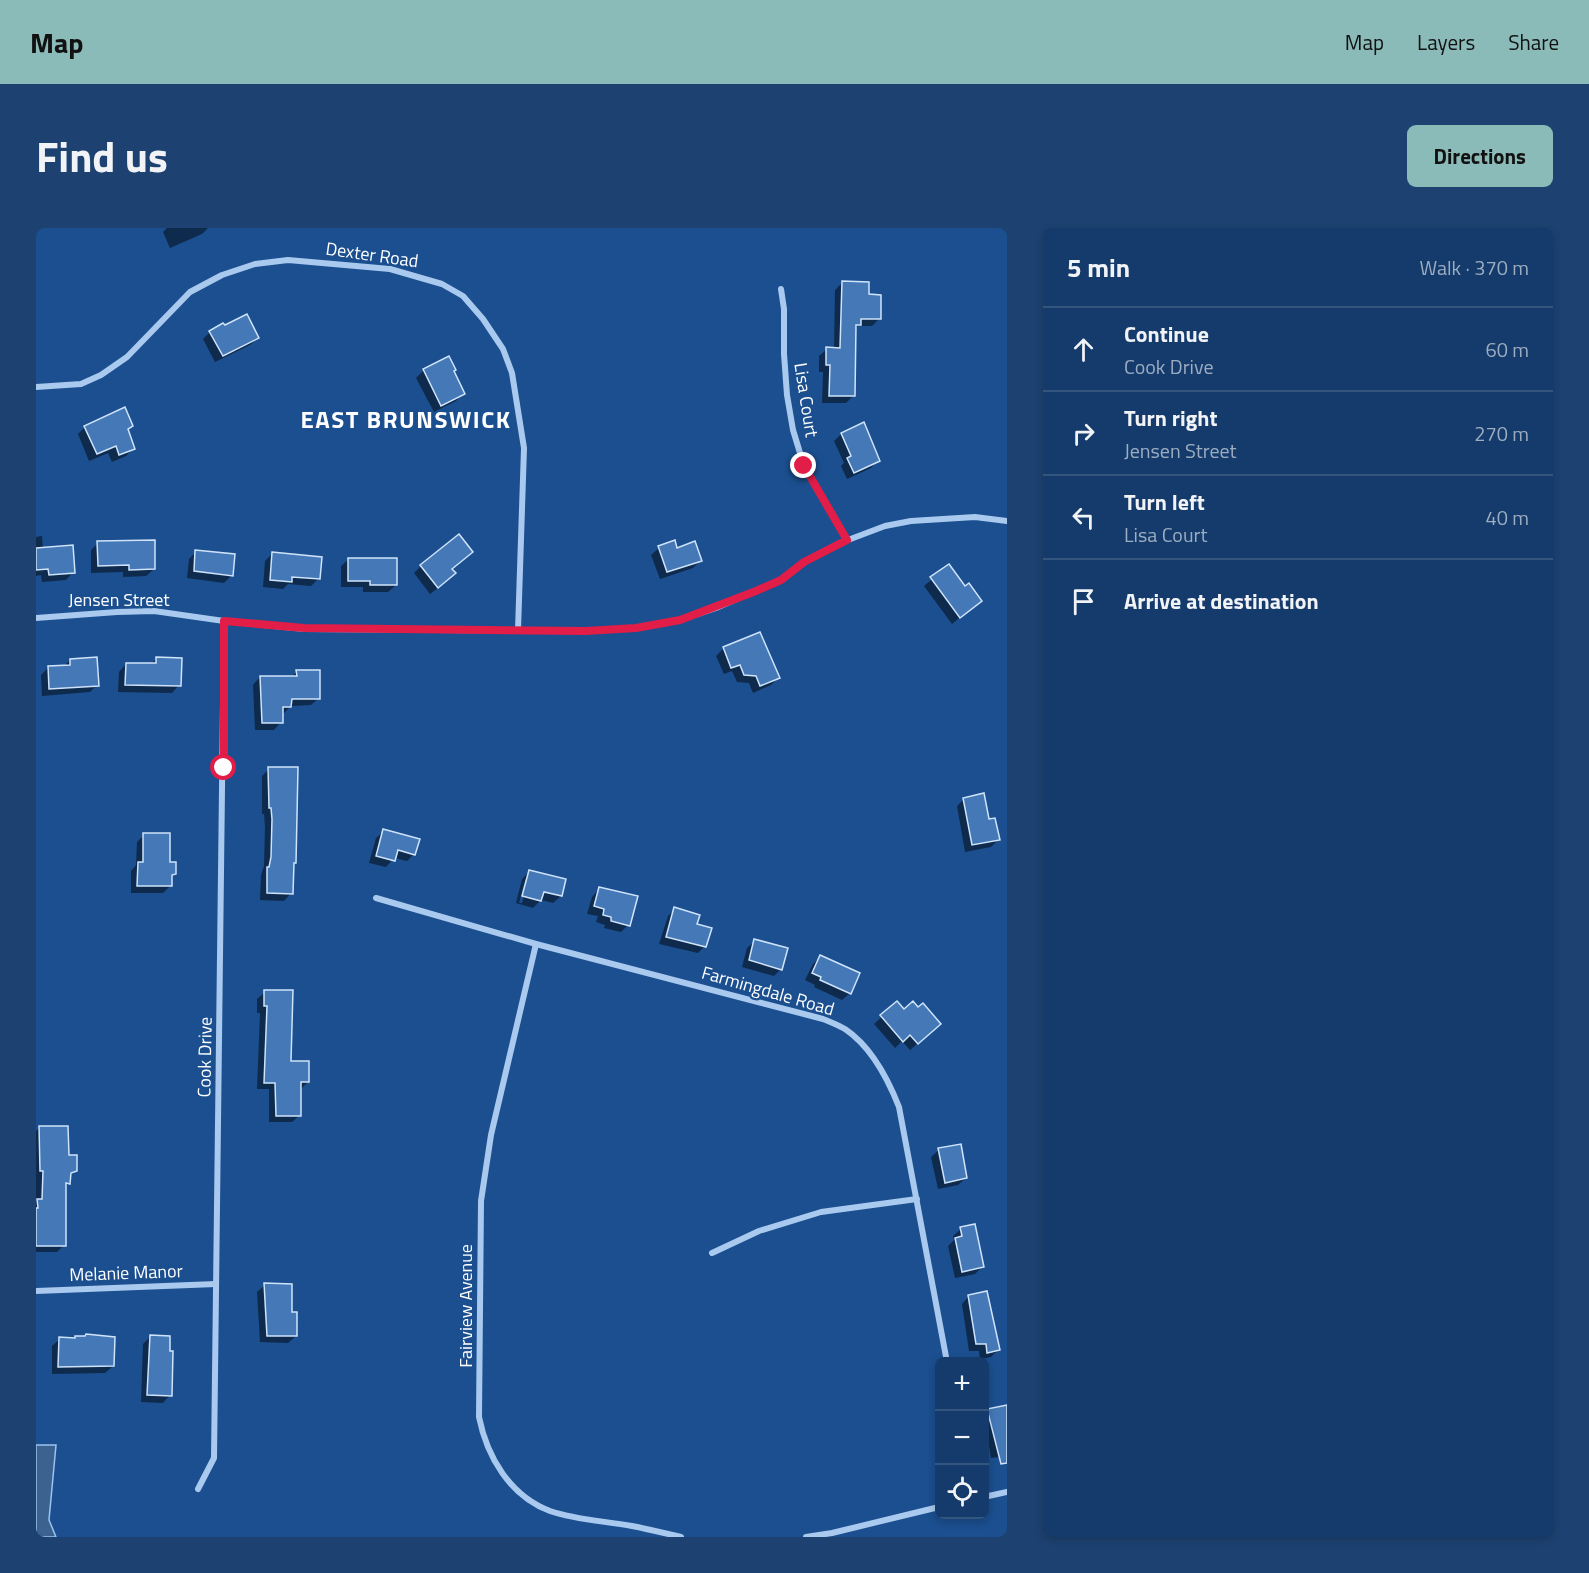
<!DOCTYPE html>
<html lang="en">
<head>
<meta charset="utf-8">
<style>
  :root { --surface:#143b6b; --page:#1d4271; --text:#f1f3f6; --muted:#9dadc1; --line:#33557e; --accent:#8bbbb9 }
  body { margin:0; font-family:"Titillium Web",sans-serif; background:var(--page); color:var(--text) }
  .controls { position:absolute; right:18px; bottom:18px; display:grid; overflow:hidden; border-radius:9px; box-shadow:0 3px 9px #0003 }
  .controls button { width:54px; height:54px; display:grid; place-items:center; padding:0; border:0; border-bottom:2px solid var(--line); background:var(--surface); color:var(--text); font:30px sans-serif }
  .stop { position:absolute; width:18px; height:18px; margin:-14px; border:4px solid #e11d48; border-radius:50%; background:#fff }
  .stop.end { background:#e11d48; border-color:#fff; box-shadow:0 2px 6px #0008 }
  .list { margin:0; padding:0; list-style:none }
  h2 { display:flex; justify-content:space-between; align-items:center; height:78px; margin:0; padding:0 24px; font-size:26px }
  h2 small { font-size:20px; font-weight:400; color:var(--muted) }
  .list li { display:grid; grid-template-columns:39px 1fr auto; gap:18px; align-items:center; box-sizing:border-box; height:84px; padding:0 24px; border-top:2px solid var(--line) }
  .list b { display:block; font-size:22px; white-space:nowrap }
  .list p { margin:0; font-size:20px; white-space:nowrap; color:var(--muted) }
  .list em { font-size:20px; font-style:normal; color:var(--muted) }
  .icon { flex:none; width:33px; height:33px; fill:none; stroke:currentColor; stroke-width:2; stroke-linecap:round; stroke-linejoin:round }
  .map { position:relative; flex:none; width:971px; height:1309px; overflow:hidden; border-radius:9px }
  header { display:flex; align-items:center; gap:36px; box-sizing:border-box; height:84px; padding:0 30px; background:var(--accent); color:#111 }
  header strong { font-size:28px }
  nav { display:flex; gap:33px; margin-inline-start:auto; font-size:21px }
  .intro { display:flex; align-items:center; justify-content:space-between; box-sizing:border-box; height:144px; padding:0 36px }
  h1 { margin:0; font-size:42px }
  .button { padding:15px 27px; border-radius:9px; background:var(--accent); color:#111; font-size:21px; font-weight:700 }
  main { display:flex; gap:36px; padding:0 36px }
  aside { flex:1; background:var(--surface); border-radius:9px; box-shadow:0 3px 9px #0003 }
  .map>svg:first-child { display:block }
  .water { fill:#3c6290; stroke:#9cc4f0; stroke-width:1.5 }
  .shadow { fill:#0007; fill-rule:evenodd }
  .building { fill:#4478b7; stroke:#cfe3fa; stroke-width:1.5 }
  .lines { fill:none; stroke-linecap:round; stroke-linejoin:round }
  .minor { stroke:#a9c9ee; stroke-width:6 }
  .route { stroke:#e11d48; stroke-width:8 }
  .labels { text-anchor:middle; stroke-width:4.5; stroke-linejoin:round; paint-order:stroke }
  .street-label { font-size:18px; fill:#fff; stroke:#1b4f8f }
  .district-label { font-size:24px; font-weight:bold; letter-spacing:1.5px; fill:#fff; stroke:#1b4f8f }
</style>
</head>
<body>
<header>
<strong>Map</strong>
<nav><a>Map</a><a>Layers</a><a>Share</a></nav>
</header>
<div class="intro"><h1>Find us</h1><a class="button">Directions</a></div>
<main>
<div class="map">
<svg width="971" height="1309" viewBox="0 0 971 1309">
  <rect width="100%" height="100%" fill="#1b4f8f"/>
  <!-- water -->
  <polygon class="water" points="0,1217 20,1217 13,1292 20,1309 0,1309"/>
  <!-- shadow -->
  <g class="shadow">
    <polygon points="131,0 172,0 166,6 134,20 127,4"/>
    <polygon points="806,55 831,68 843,91 836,98 822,98 818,102 817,168 810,175 786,175 787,144 783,144 783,128 791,121 798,121 799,62"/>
    <polygon points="174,104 222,110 214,117 179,134 167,111"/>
    <polygon points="388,142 427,165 420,173 398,184 380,150"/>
    <polygon points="95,198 91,202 97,220 90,228 76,234 72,225 53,233 42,206 49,199"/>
    <polygon points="805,206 842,232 835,240 811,251 805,238 808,235 798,213"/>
    <polygon points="6,308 7,321 37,344 30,352 6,354 5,347 0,348 0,309"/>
    <polygon points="638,314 640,322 665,332 657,340 624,351 615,327 623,320"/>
    <polygon points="62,315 118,341 110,348 87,349 87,344 55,345 55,322"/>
    <polygon points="160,324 195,348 188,355 151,350 153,331"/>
    <polygon points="236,326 282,351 275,358 252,356 247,361 227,359 229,333"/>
    <polygon points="313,331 360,357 352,364 327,364 327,359 305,359 305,338"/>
    <polygon points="385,338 415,341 411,353 394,366 378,345"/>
    <polygon points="912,338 929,360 944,373 916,396 888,358"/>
    <polygon points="688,420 742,450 735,457 717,465 713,455 701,454 696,443 688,446 680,428"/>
    <polygon points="120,431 143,457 136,465 82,464 83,444 90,436 114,437"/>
    <polygon points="34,432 61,457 54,464 6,468 5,447 12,440 28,438"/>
    <polygon points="261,444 283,470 275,477 255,478 247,486 245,494 238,502 219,502 217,457 224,449 255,449"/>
    <polygon points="233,541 259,634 256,637 255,665 248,673 224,672 225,647 228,638 229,599 228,586 226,586 226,548"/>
    <polygon points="928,571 952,593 962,612 955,619 929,624 921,578"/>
    <polygon points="348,603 378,626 371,633 358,630 350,639 333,635 340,610"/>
    <polygon points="108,607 139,646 135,650 134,658 127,665 95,665 95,643 100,637 101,614"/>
    <path d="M494,643l31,25 -8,7 -12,-3 -8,8 -17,-5 6,-24zM490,650h3l-7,25h-3z"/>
    <polygon points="563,661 592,697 585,704 568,700 569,697 560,694 562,688 551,686 556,669"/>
    <polygon points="639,681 659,697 669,718 662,725 623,716 632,688"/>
    <polygon points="719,713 745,741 738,748 706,739 711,720"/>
    <polygon points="784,729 814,765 806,772 778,759 779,757 769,752 777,736"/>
    <polygon points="229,764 253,834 272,854 264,862 264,887 256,894 233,894 233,861 221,861 224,785 221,785 221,771"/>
    <polygon points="861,775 868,784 896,803 874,822 866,813 859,820 838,796"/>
    <polygon points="4,899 32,929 39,942 33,949 33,955 29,959 28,1017 21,1024 0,1024 0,903"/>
    <polygon points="903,922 930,950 922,957 902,961 895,929"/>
    <polygon points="925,1001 946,1039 939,1046 919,1050 912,1018 918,1012 917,1008"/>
    <polygon points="229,1057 254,1086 260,1108 252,1115 224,1114 221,1064"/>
    <polygon points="933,1068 962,1122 955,1129 944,1131 943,1123 933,1123 926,1076"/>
    <polygon points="40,1109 48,1110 77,1138 69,1145 16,1146 16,1118 24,1111 38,1111"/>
    <polygon points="114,1109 134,1167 127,1175 105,1174 107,1116"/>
    <polygon points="952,1182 971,1228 955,1230 952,1211 949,1212 948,1209 948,1186"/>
  </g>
  <!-- building -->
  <g class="building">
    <polygon points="806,53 833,54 833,66 845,67 845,91 825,91 825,97 820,97 819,168 793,168 794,137 790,137 790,119 804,120"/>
    <polygon points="211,86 223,110 187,128 173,103 187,95 189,97"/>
    <polygon points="413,128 420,142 418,143 429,166 405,178 387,141"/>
    <polygon points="89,179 97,198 92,201 99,221 83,227 80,218 61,226 48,198"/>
    <polygon points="828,194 844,233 818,245 811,230 815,228 805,205"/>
    <polygon points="423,306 437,324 416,341 420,345 402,360 384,337"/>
    <polygon points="119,312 119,341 93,342 93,337 62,338 61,313"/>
    <polygon points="639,312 641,320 659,313 666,333 631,344 622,318"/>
    <polygon points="37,317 39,345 13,347 12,341 0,342 0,320"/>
    <polygon points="159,322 199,326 197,348 158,343"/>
    <polygon points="236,324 286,329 284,351 256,349 256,354 234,352"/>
    <polygon points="312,330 361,330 361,357 334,357 334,353 312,353"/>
    <polygon points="913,336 929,358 933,355 946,373 924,390 894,349"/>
    <polygon points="724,404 744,450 724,458 720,448 708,447 704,437 695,440 687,419"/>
    <polygon points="61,429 63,458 13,461 12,438 34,437 34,431"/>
    <polygon points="120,429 146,430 145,458 89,457 90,435 120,435"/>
    <polygon points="260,442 284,442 284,471 256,471 255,479 247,479 247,495 226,495 224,448 261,448"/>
    <polygon points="232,539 262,539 260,635 258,635 257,666 231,665 231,639 233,639 235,629 236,591 235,580 233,580"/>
    <polygon points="948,565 953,591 959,590 964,612 936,617 927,570"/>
    <polygon points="347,601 384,611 379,627 362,622 359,633 340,628"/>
    <polygon points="107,605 134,605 134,634 140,634 140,646 136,647 136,658 101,658 102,634 107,634"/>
    <polygon points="493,642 530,651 526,668 508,664 505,673 486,668"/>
    <polygon points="563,659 602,668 594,698 575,693 575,689 567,687 568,681 558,678"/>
    <polygon points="638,679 664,687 661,696 676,700 670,719 630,709"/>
    <polygon points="718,711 752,720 746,742 713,732"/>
    <polygon points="784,727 824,745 815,766 784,752 785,749 776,745"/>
    <polygon points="228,762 257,762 255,833 273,833 273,854 265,854 265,888 240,888 239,855 228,855 231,778 228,778"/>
    <polygon points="861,773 868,781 877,773 882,779 887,775 905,796 882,816 874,807 867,814 844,787"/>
    <polygon points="3,898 32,898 33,927 41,927 41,943 35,945 34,956 30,955 30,1018 0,1018 0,980 2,980 1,971 6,971 7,943 4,943"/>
    <polygon points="925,916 931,950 909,955 902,920"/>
    <polygon points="939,996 948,1039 926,1044 919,1010 926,1008 924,999"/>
    <polygon points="228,1055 256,1056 256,1084 261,1084 261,1108 231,1108"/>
    <polygon points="951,1063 964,1122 951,1125 950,1116 940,1116 932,1067"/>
    <polygon points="50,1106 79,1109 78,1138 22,1139 23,1109 39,1110 39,1108 49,1108"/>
    <polygon points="114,1107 134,1108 134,1123 137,1123 136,1168 111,1167"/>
    <polygon points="971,1177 971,1235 965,1236 951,1181"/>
  </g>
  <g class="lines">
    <!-- minor -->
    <g class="minor">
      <polyline points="745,61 748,81 748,126 751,167 757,202 768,238 811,312"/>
      <polyline points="0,159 45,156 65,147 91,129 154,64 186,47 219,36 252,32 354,41 406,56 427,68 447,91 467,121 476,145 488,220 482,402"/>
      <polyline points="0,390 81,384 118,383 188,393 268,401 549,403 600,400 644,392 680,380 745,352 768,334 804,315 849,298 875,293 939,289 971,293"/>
      <path d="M340,670l160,46 287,75c7,3 15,6 22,10 27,18 43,50 54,78l48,255"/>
      <path d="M500,716l-45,191 -10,66 -2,216c8,40 31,79 71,94 26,9 55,10 82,15 16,3 32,7 49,11"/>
      <polyline points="676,1025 723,1003 785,984 881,971"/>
      <polyline points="0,1063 180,1056"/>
      <polyline points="162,1261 178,1230 188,393"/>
      <polyline points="948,1269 971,1264"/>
      <polyline points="770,1309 796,1305 903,1279"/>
    </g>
  </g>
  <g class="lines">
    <!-- route -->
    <polyline class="route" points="188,540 188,393 268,400 549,403 600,400 644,392 720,363 745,352 768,334 811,312 768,238"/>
  </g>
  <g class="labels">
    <!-- street labels -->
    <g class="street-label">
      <text transform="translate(336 27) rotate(8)" y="6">Dexter Road</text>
      <text transform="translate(770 172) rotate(81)" y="6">Lisa Court</text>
      <text x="83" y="378">Jensen Street</text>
      <text transform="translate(732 763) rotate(16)" y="6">Farmingdale Road</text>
      <text transform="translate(169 829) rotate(-89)" y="6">Cook Drive</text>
      <text transform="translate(90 1045) rotate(-2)" y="6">Melanie Manor</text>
      <text transform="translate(430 1078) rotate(-90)" y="6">Fairview Avenue</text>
    </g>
    <!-- district labels -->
    <g class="district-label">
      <text x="370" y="200">EAST BRUNSWICK</text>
    </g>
  </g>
</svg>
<div class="controls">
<button>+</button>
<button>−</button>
<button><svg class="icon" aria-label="locate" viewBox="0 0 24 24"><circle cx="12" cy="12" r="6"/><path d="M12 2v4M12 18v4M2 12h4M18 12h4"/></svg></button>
</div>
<div class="stop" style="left:188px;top:540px"></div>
<div class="stop end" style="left:768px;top:238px"></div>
</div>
<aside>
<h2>5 min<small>Walk · 370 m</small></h2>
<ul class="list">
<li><svg class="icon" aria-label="ahead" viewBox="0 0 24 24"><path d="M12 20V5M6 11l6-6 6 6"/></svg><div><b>Continue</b><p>Cook Drive</p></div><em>60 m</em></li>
<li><svg class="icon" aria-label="right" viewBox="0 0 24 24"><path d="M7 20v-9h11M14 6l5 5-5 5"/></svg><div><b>Turn right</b><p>Jensen Street</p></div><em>270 m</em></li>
<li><svg class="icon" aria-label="left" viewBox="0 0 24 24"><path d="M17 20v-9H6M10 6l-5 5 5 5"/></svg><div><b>Turn left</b><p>Lisa Court</p></div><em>40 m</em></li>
<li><svg class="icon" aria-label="arrive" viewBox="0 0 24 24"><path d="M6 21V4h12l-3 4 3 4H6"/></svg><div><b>Arrive at destination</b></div></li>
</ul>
</aside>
</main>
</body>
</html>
